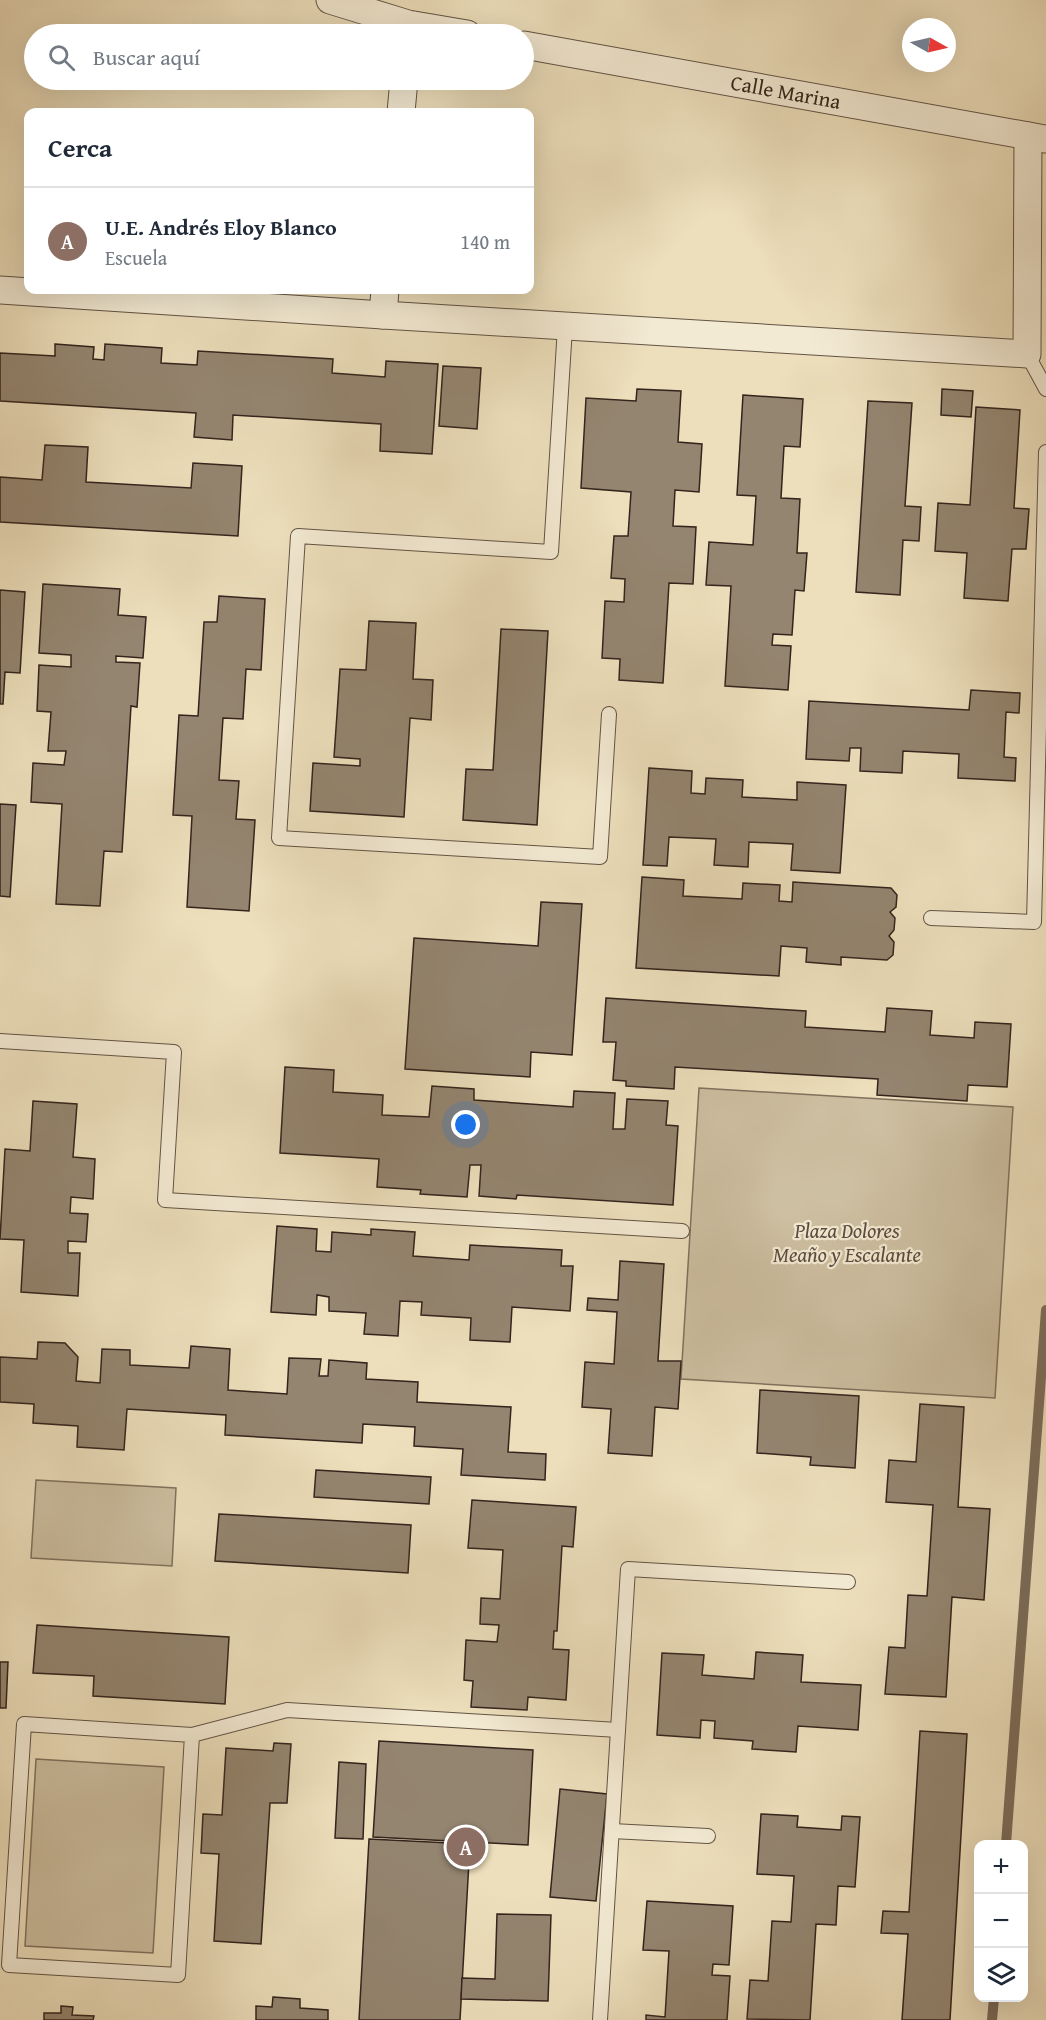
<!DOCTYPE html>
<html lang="es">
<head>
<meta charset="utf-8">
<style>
  :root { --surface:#fff; --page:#f2f2f3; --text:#1f2937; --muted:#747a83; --line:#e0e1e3; --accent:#db2777 }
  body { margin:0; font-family:"Gentium Book Plus",serif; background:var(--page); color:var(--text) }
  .controls { position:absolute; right:18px; bottom:18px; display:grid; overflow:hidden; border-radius:12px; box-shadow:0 6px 24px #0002 }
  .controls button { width:54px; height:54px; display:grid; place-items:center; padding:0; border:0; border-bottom:2px solid var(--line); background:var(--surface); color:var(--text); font:30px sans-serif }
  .compass { position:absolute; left:902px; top:18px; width:54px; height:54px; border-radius:50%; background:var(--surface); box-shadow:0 6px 24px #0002; rotate:98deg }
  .you { position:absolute; left:466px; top:1125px; width:21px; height:21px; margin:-15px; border:4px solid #fff; border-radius:50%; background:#1a73e8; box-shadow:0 0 0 9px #1a73e833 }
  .badge { display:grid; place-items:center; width:39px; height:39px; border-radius:50%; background:var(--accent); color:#fff; font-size:20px; font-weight:700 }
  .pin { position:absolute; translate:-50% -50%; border:3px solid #fff; box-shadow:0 2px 6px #0006 }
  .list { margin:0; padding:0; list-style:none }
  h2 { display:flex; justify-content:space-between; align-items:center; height:78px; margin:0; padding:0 24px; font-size:26px }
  h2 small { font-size:20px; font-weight:400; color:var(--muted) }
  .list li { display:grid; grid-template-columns:39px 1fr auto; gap:18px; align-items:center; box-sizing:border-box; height:108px; padding:0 24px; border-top:2px solid var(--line) }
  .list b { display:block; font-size:22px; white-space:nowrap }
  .list p { margin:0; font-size:20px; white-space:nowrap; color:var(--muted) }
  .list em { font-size:20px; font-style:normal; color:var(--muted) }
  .icon { flex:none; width:33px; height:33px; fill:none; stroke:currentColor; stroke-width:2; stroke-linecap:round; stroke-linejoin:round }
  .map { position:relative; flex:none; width:1046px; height:2020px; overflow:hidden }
  .search { position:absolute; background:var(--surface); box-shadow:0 6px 24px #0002; left:24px; top:24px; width:510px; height:66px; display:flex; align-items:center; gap:15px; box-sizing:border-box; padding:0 21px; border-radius:33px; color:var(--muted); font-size:22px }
  .panel { position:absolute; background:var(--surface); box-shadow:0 6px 24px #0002; left:24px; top:108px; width:510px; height:186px; border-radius:12px }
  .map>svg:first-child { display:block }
  .green { fill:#cdbfa1; stroke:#80725f; stroke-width:1.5 }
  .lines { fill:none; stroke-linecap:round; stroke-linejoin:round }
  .stream { stroke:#7d6e5c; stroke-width:10 }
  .building { fill:#948570; stroke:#33241d; stroke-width:1.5 }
  .lane-casing { stroke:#625345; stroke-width:16 }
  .street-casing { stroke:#625345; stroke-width:29 }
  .lane { stroke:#f3ead3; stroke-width:14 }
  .street { stroke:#f3ead3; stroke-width:27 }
  .labels { text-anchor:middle; stroke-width:4.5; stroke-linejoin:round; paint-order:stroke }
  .street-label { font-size:21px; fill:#33241d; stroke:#f3ead3 }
  .park-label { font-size:21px; font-style:italic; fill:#5a4b3e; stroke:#f3ead3 }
</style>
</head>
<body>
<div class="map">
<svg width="1046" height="2020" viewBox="0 0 1046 2020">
  <rect width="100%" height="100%" fill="#eddfbc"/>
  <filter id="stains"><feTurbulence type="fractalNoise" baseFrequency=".00333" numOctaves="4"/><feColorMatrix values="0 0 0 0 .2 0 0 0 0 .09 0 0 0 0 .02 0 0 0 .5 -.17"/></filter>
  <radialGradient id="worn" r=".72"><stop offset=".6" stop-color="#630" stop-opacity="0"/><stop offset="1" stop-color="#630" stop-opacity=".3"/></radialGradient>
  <!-- green -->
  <g class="green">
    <polygon points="699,1088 1013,1107 995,1398 681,1379"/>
    <polygon points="36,1480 176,1488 172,1566 31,1558"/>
    <polygon points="36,1759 164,1767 153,1953 25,1946"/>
  </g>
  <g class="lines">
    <!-- stream -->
    <g class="stream">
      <polyline points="1006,1844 1046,1310"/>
      <polyline points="992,2020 994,1998"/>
    </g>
  </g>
  <!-- building -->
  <g class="building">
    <polygon points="55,344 94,347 93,359 104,360 105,344 162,348 161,363 197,365 198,351 333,359 332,373 385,377 386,361 438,364 432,454 380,451 381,424 233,415 232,440 194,437 196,413 0,401 0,353 55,356"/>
    <polygon points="443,366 481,368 477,429 439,426"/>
    <polygon points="637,389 681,391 678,442 702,444 699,492 675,490 673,526 696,527 693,584 669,583 663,683 619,680 620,659 602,658 605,601 624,602 625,579 611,578 614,536 628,536 631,492 581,488 586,398 636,401"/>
    <polygon points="942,389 973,391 971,417 941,415"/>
    <polygon points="743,395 803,399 800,447 784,446 781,498 800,499 797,553 807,553 804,591 795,590 792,635 773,634 772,645 791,646 788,690 725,686 731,586 706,585 709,542 753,545 756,496 737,495"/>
    <polygon points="868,401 912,403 905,506 921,507 919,541 903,540 900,595 856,592"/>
    <polygon points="976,407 1020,410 1014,508 1029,509 1026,549 1012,549 1008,601 964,598 967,553 935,551 938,503 970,505"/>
    <polygon points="45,445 88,447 86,482 191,488 193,463 242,466 238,536 0,522 0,477 42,480"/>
    <polygon points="43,584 120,589 118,615 146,617 143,658 116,656 116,662 140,663 137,707 131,706 122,852 104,851 100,906 56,904 62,804 31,802 33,763 64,765 66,751 48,751 51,712 37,711 39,665 71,667 71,655 39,653"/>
    <polygon points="0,590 25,592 20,673 5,672 3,704 0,704"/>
    <polygon points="219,596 265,599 261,670 246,669 243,719 223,718 219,780 239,781 236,819 255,820 249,911 187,907 192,816 173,815 179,715 198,716 204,622 217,622"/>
    <polygon points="369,621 416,623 413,679 433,680 431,720 410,718 404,817 310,811 313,763 360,766 360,759 334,757 337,714 340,669 366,670"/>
    <polygon points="501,629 548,631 537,825 463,820 466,769 493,770"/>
    <polygon points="971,690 1020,693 1019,713 1006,712 1004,757 1016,758 1015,781 958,778 959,754 903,751 902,773 860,771 861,748 850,748 849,761 806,759 809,701 969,710"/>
    <polygon points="649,768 692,771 691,793 705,794 706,778 743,780 742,797 797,800 797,782 846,785 840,873 791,870 793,844 749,842 748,867 714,865 716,839 669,837 667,866 643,865"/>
    <polygon points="0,804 16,805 10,897 0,896"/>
    <polygon points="642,877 684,880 683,896 742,899 743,883 780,885 779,901 792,902 793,882 891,888 897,895 896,907 890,912 895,918 894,930 889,936 894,942 893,955 887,960 841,957 841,965 806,962 807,948 781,946 779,976 636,968"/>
    <polygon points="541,902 582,904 572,1055 531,1052 530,1077 405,1069 414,938 538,946"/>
    <polygon points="606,998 806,1011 805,1027 885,1032 887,1008 932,1011 930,1035 974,1038 975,1022 1011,1024 1007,1087 968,1085 967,1101 877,1095 878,1079 675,1067 674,1089 626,1086 626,1081 613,1080 616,1042 603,1042"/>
    <polygon points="285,1067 334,1070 333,1092 383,1095 382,1115 429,1117 432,1086 474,1089 474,1100 573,1107 574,1091 615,1093 613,1129 625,1129 627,1099 668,1101 666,1125 678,1126 673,1205 517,1195 516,1199 479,1196 481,1165 470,1165 467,1197 420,1194 421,1190 377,1187 379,1159 280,1153"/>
    <polygon points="33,1101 77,1104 73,1157 95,1159 93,1199 71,1197 70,1213 88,1214 86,1242 68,1241 68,1253 80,1253 78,1296 21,1292 24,1240 0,1239 5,1149 30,1151"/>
    <polygon points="277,1226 317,1229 316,1251 331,1252 332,1232 371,1235 371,1229 415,1232 413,1256 469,1260 470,1245 562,1250 561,1266 573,1266 570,1311 512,1307 510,1342 470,1340 471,1318 421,1315 422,1302 400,1301 398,1336 364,1334 366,1313 329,1311 329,1297 317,1295 316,1315 271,1312"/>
    <polygon points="620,1261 664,1264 658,1361 681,1361 678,1409 655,1407 652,1456 608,1453 611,1409 582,1407 585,1362 614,1364 617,1312 587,1310 588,1298 618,1300"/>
    <polygon points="38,1342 65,1343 78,1357 76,1381 100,1383 102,1349 130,1350 130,1365 189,1368 191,1346 230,1349 228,1390 287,1394 289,1358 321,1359 319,1376 328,1376 329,1360 367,1363 366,1379 418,1382 417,1402 511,1407 508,1452 546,1454 545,1480 461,1475 463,1449 414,1446 415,1427 363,1424 362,1443 225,1435 226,1415 127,1409 124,1450 77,1447 78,1426 33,1423 34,1404 0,1402 0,1357 37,1359"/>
    <polygon points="760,1390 859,1396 855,1468 810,1465 811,1457 757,1453"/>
    <polygon points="920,1404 964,1407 958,1507 990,1509 984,1600 952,1597 946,1697 885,1694 889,1647 905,1648 908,1595 927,1596 933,1505 886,1502 889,1460 916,1462"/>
    <polygon points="316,1470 431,1477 429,1504 314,1497"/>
    <polygon points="472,1500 576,1507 573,1547 562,1546 557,1631 554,1631 553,1649 569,1650 566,1700 528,1697 527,1710 471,1707 473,1681 464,1680 466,1640 497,1642 499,1625 480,1624 481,1598 500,1599 503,1550 468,1548"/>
    <polygon points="219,1514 411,1525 408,1573 215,1561"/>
    <polygon points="37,1625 229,1637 225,1704 93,1696 94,1676 33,1673"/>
    <polygon points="756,1652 803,1655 801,1682 861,1685 858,1730 798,1726 796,1752 752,1749 753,1741 714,1738 715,1721 701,1720 700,1738 657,1735 662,1653 704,1655 702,1675 754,1679"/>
    <polygon points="0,1662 8,1662 6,1708 0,1708"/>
    <polygon points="920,1731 967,1734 950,2020 902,2020 908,1934 881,1933 883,1911 909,1912"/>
    <polygon points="379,1741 533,1750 528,1845 373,1837"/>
    <polygon points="274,1743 291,1744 287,1803 270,1803 261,1944 214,1941 219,1854 201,1853 203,1814 222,1815 226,1748 273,1751"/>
    <polygon points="339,1762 366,1764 363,1839 335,1838"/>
    <polygon points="560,1789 607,1794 596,1901 550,1897"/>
    <polygon points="761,1814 798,1816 797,1827 841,1830 842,1816 860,1817 855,1887 838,1886 836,1925 816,1924 810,2020 747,2019 750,1980 768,1981 772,1921 791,1922 794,1876 757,1874"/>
    <polygon points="369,1839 470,1844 460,2020 359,2020"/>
    <polygon points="647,1901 733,1906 729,1965 713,1964 712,1975 730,1976 727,2020 646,2020 646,2015 665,2017 669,1951 643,1950"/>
    <polygon points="497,1914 551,1915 548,2001 461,1999 462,1978 495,1979"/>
    <polygon points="273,1997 300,1999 300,2008 328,2010 328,2020 256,2020 256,2006 272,2007"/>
    <polygon points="61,2006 73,2007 72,2015 94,2016 93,2020 44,2020 44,2013 61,2013"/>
  </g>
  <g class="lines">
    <!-- lane casing -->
    <g class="lane-casing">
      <g id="lane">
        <polyline points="565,327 551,552 298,536 279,838 600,857 609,714"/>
        <polyline points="1027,354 1046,389"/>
        <polyline points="931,918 1034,922 1046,452"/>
        <polyline points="0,1041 174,1052 165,1200 682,1231"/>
        <polyline points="192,1735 178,1975 9,1965 24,1724 192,1735 287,1710 618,1730"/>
        <polyline points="612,1831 708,1836"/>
        <polyline points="600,2020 628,1569 848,1582"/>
      </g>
    </g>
    <!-- street casing -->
    <g class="street-casing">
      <g id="street">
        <polyline points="330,0 408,24 467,34"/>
        <path id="s1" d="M524,45l521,94"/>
        <polyline points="401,112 404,80"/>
        <polyline points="0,290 383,315 1027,354 1028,136"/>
        <polyline points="383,315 385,290"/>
      </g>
    </g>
    <!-- lane -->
    <use href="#lane" class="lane"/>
    <!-- street -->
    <use href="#street" class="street"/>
  </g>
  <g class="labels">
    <!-- street labels -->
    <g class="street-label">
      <text dy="7" stroke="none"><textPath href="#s1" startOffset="266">Calle Marina</textPath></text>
    </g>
    <!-- park labels -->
    <g class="park-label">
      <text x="847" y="1238">Plaza Dolores<tspan x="847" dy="24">Meaño y Escalante</tspan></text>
    </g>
  </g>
  <rect width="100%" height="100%" filter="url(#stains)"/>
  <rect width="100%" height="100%" fill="url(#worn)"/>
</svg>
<div class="controls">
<button>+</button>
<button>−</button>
<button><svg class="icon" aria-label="layers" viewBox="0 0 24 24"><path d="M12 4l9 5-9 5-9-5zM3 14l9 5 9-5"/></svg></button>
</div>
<svg class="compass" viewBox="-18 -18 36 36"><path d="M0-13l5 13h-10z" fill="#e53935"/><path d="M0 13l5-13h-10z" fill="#747a83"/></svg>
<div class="you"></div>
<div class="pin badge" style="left:466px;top:1847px;background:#8d6e63">A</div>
<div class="search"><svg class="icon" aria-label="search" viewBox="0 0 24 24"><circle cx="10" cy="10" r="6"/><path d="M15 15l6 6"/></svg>Buscar aquí</div>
<section class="panel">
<h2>Cerca<small></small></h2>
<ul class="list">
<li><span class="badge" style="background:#8d6e63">A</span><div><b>U.E. Andrés Eloy Blanco</b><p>Escuela</p></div><em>140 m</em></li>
</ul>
</section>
</div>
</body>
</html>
